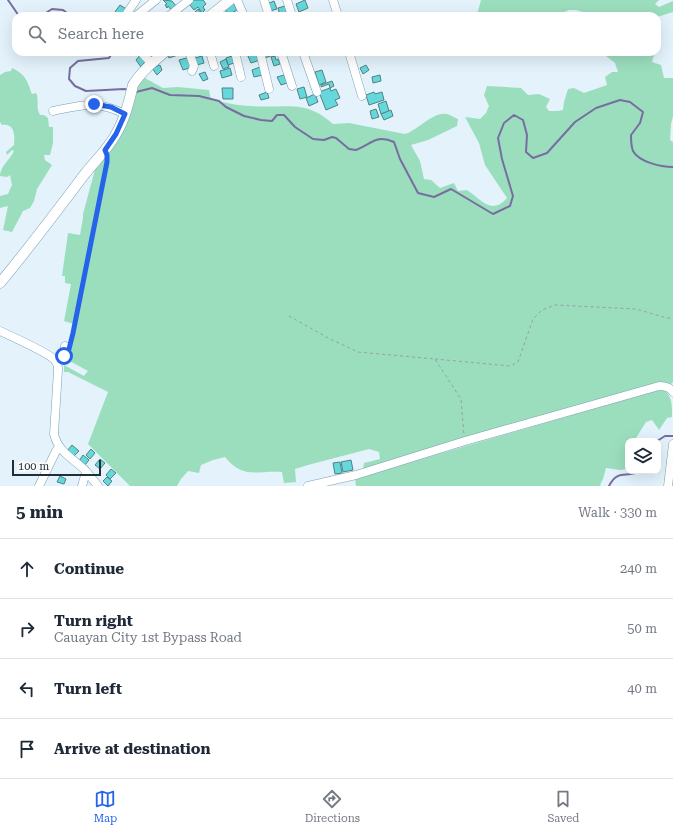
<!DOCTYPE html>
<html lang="en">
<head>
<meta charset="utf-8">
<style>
  :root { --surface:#fff; --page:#f6f6f7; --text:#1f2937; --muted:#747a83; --line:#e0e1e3; --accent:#2563eb }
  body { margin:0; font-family:"Roboto Serif",serif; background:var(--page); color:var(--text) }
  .controls { position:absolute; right:12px; bottom:12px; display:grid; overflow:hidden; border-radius:8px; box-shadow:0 4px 16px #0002 }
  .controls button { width:36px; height:36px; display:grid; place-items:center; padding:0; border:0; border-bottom:1px solid var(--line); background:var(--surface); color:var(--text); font:20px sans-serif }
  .scale { position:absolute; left:12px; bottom:10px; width:89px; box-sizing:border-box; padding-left:4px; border:2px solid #202f37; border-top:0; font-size:11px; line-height:14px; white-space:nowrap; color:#202f37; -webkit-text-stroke:3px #fdfdfd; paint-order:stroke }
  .stop { position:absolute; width:12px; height:12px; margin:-9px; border:3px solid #2563eb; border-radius:50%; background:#fff }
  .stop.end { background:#2563eb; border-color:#fff; box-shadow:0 1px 4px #0008 }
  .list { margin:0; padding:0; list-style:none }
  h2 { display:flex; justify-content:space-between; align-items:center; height:52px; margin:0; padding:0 16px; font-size:17px }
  h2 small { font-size:13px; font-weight:400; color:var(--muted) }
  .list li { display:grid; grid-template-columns:26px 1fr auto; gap:12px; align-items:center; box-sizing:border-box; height:60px; padding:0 16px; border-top:1px solid var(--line) }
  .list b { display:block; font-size:15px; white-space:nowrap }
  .list p { margin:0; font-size:13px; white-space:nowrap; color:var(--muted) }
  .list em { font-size:13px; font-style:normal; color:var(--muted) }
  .icon { flex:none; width:22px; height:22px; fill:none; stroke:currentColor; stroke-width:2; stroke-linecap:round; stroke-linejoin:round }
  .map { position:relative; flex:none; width:673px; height:486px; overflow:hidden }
  .search { position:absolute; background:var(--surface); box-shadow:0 4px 16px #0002; left:12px; right:12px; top:12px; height:44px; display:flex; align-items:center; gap:10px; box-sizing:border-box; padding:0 14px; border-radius:12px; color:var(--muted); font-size:15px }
  .sheet { height:292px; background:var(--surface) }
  nav { display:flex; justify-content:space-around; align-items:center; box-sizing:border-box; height:56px; border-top:1px solid var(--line); background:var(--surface); font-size:11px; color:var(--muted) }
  nav a { display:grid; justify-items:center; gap:2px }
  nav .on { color:var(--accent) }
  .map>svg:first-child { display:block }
  .green { fill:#9bdebe }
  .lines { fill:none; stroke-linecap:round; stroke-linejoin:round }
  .stream { stroke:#786da0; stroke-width:2 }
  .building { fill:#64d8db; stroke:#548182 }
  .minor-casing { stroke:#7a9fb2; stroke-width:9 }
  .major-casing { stroke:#7a9fb2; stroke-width:11 }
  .path { stroke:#92a1a9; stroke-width:1; stroke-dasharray:3 3; stroke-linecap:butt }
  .minor { stroke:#fff; stroke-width:8 }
  .major { stroke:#fff; stroke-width:10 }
  .route { stroke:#2563eb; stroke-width:5 }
</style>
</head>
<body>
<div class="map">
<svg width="673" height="486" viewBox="0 0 673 486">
  <rect width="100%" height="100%" fill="#e3f2fb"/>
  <!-- green -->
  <g class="green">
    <polygon points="481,0 659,0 655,4 659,7 673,1 673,12 657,17 657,16 587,16 586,13 576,10 569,10 555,16 473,16 477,15"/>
    <path d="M601,52h54l-3,10 9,3 3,13h9v38l-2,8 -1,16 3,2v240l-2,2 -13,-2 -295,87 1,-6 16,-4 -1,-7 -10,-3 -61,16 -13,4 1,13 -12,1 -2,-11c-25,-2 -38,8 -57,-15l-12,3 -12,5 -2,8 -11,-2 -7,8 -4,7h-47l-42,-42 20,-52 -40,-20h-4v-7l20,11 4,-5 -22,-12 8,-35 -10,-3 7,-37 -6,-1v-7h-3l6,-43 12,2 3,-17v-4l13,-48 47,-89 20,11 15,-1 31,3 2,10c13,2 27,6 40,6 33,3 54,-8 82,18l16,-1 56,11c13,-4 29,-23 41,-20 4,0 8,4 12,5l-1,7 -29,14 -17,5 9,16 4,18 7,1 9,8 14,-5 4,8 9,-1c14,9 24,26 40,8l-22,-33 -6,-22 -14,-26 15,2 6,-6 3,-7 -5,-11 3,-9 34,2 7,7 11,-1 11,5 -4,8 3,4h9l5,-1 1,-8 4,-13 6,-1 10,5 23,-8 -2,-8 7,-5h6l-3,-9z"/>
    <path d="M12,68c14,7 15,12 20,26l4,-1c4,8 -1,13 4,22h4l4,3 1,9h4v16l-3,12h-6l1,5 7,5 -15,24 -3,12 -4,7 -7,3 -11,21 -9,-2 5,-24 -8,2v-12l8,-2 4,-9 -2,-10 -3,2 -7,-1c0,-10 10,-16 14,-25l-2,-1 -5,5 -1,-3 8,-7c1,-9 1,-22 -12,-20l-2,-3v-47l5,-3 6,-1z"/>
    <path d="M661,389c12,5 11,17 11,28l-5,1 -8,12 -7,-10 -6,2 -10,16v3h-8v28l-8,1 -14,-2 -3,11 -3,6 1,1h-245l-1,-7 63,-19z"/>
  </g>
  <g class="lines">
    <!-- stream -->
    <g class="stream">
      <polyline points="8,0 19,16"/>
      <polyline points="41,16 52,9 63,10 71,16"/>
      <polyline points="113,52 109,58 78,61 70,68 69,79 75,86 86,91 124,89 129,90"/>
      <path d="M136,92l16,-4 18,7 29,1 20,5 7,6 18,9 17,4 11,1 5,-6h7l11,12 18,12 11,1 8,-3 4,1 13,11 7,1c16,-6 20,-16 38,-8l6,17 18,34 16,4 17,-8 42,25 17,-8 3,-10 -11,-37 -4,-21 6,-15 10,-8 9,5 4,15 -1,17 7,6 14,-5 28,-31 21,-14 24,-8 10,2 13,10 -3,11 -9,12c0,5 0,11 2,16 6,11 28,16 40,16"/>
      <polyline points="657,441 665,436 673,436"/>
      <path d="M609,486c9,-18 18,-7 31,-15"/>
    </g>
  </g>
  <!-- building -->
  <g class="building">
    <polygon points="163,0 172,1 177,7 172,11 168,6 167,8 165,5 167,4"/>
    <polygon points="194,0 203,0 206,4 203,7 205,10 202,13 198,7 194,10 189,4"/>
    <polygon points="305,0 308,8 299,12 296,4"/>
    <polygon points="274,1 277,9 270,11 267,4"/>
    <polygon points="233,2 237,10 228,15 224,7"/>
    <polygon points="120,5 128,10 124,16 112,16"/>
    <polygon points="285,6 287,13 280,15 278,8"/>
    <polygon points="198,9 203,15 194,16 193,14"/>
    <polygon points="167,52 187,52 169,58"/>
    <polygon points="251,52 257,52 260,60 251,63 247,54"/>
    <polygon points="263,52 275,52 276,54 265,58"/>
    <polygon points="141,54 147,59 141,67 136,60"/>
    <polygon points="202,56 204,63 197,65 195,58"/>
    <polygon points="232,56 234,63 228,65 226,58"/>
    <polygon points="275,56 276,60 278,59 280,64 274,66 271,57"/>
    <polygon points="190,57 192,67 183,70 179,60"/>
    <polygon points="226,59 229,67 223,69 220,62"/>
    <polygon points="160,65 162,70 157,75 152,68"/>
    <polygon points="366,65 369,70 363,74 360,68"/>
    <polygon points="260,67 263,75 254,77 252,70"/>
    <polygon points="230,68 232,75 222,78 220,71"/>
    <polygon points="322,70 326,82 319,85 315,72"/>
    <polygon points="205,72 208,79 203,81 199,74"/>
    <polygon points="284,75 287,83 281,85 277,77"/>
    <polygon points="380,75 381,81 373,83 372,77"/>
    <polygon points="332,81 334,86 330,88 329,84 321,87 321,85"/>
    <polygon points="304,87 307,97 300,99 297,89"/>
    <polygon points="222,88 233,88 233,99 223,99"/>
    <polygon points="330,88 331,91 336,89 340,98 335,100 338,105 326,110 319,92"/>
    <polygon points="267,92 269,98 261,100 259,95"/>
    <polygon points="374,92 375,94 382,92 384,100 369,105 366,95"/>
    <polygon points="315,94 318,102 309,106 306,98"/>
    <polygon points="386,101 389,111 381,114 378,104"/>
    <polygon points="376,109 379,117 372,119 370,111"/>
    <polygon points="391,110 393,116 384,120 381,114"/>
    <polygon points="72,445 79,451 74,456 67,451"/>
    <polygon points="91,449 95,453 90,459 86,455"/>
    <polygon points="83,455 89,460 85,465 79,461"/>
    <polygon points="100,459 105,463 100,469 95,465"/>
    <polygon points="351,460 353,470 343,472 341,462"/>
    <polygon points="340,462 342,473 335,474 333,463"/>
    <polygon points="111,469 116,473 110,479 106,475"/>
    <polygon points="60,476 66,479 64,484 57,482"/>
    <polygon points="107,477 112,481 108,486 103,481"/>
  </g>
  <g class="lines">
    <!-- minor casing -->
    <g class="minor-casing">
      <g id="minor">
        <polyline points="237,0 244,16"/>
        <polyline points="264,0 269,16"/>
        <polyline points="287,0 292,16"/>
        <polyline points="333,0 338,16"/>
        <polyline points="125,16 136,0"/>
        <polyline points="136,16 156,0"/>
        <polyline points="169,16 189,0"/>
        <polyline points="141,52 151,63"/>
        <polyline points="189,52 194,66 192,71"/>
        <polyline points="210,52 214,66"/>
        <polyline points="235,52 241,77"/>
        <polyline points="260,52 269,89"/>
        <polyline points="281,52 292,86"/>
        <polyline points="303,52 317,92"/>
        <polyline points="349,52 362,96"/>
        <path d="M53,111c30,-6 43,-11 72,3"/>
        <path d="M0,331c11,5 49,22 56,30 2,3 2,6 2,9l-4,64c4,18 20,25 32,37 4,5 8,10 12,15"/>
        <polyline points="56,362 64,356 65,346"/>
        <polyline points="39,486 56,451 59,447"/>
        <polyline points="82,486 86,472"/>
        <path d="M308,486l48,-11 109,-34 194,-55c6,0 11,1 14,6"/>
        <polyline points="668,486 673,444"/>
      </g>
    </g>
    <!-- major casing -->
    <g class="major-casing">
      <g id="major">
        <polyline points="210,16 230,0"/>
        <path d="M0,283c29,-35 57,-72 84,-108 11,-14 24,-26 32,-41 9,-15 13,-32 17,-49 8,-13 20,-23 32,-33"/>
      </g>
    </g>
    <!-- path -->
    <g class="path">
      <polyline points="289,316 330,339 358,352 435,359 461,399 464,435"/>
      <polyline points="71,342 107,160"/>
      <polyline points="435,359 510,366 518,362 533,319 542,310 555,305 636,309 667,318 673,318"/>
    </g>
    <!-- minor -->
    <use href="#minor" class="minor"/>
    <!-- major -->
    <use href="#major" class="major"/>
  </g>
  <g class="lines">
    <!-- route -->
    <polyline class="route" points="64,356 68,353 73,333 107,162 107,155 105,150 116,134 125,114 111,107 94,104"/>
  </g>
</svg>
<div class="controls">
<button><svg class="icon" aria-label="layers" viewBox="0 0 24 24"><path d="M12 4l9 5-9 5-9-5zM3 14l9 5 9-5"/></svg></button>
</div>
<div class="scale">100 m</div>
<div class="stop" style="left:64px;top:356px"></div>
<div class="stop end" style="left:94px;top:104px"></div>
<div class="search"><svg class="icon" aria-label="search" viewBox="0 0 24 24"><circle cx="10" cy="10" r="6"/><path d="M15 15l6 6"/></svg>Search here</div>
</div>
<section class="sheet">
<h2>5 min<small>Walk · 330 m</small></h2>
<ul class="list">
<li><svg class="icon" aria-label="ahead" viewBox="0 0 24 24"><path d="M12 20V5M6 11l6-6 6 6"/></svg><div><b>Continue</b></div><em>240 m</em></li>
<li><svg class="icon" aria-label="right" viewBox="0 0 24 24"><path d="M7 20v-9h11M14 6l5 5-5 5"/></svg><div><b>Turn right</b><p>Cauayan City 1st Bypass Road</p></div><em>50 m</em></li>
<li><svg class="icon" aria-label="left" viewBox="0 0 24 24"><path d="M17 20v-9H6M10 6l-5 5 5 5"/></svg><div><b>Turn left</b></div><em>40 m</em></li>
<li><svg class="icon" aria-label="arrive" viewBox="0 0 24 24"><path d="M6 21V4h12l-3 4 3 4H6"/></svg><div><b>Arrive at destination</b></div></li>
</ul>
</section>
<nav>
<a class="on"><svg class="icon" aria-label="map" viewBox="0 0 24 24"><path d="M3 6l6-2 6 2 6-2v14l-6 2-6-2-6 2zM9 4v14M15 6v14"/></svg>Map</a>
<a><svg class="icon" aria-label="directions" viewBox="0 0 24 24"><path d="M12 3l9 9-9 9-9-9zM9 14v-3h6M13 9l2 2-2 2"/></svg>Directions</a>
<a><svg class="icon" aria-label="saved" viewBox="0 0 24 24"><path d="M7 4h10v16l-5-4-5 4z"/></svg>Saved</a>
</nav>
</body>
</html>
